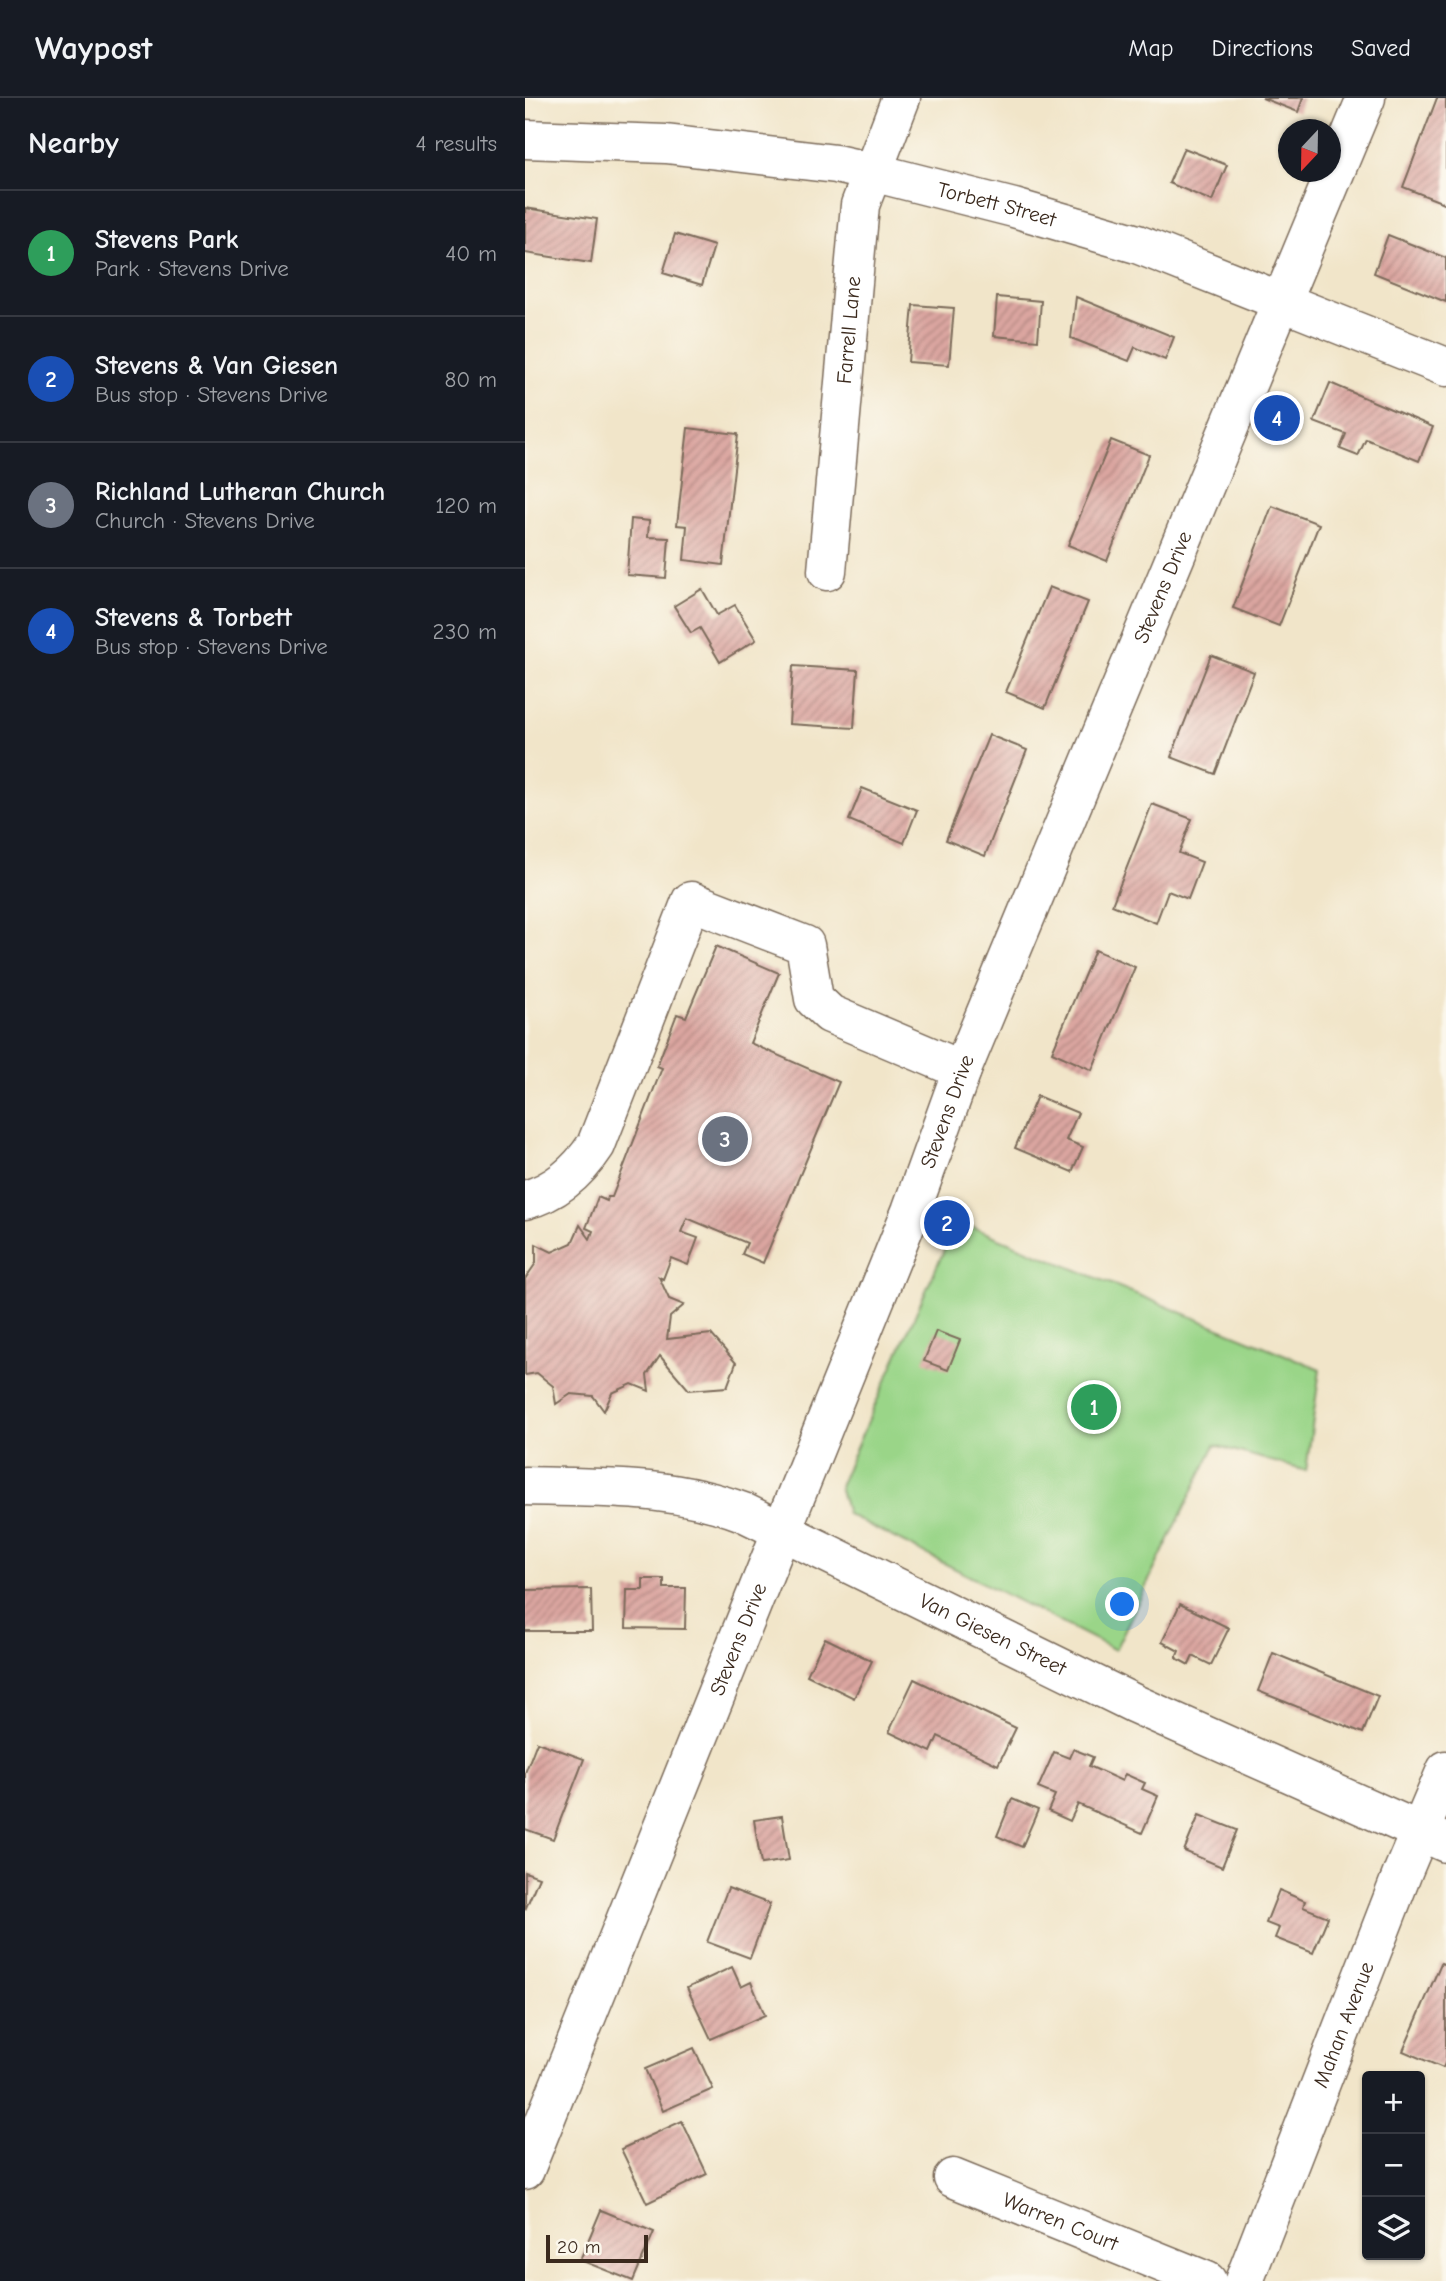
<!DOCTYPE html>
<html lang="en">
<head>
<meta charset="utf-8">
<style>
  :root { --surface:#171b24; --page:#242831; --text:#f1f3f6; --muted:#9ea1a6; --line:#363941; --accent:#db2777 }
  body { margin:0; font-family:"Comic Neue",sans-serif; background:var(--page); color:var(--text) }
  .controls { position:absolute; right:21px; bottom:21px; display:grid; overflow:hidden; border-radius:7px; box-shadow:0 2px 5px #0004 }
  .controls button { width:63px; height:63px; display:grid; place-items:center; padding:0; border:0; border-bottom:2px solid var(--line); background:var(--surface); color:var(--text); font:35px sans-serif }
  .compass { position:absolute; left:753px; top:21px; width:63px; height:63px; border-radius:50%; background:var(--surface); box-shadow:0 2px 5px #0004; rotate:202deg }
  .scale { position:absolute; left:21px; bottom:18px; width:102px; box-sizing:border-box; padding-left:7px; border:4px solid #3b2a1e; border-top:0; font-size:19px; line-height:24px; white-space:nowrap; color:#3b2a1e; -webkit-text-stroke:5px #fbf7ec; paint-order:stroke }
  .you { position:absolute; left:598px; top:1507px; width:24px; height:24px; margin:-18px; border:5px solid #fff; border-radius:50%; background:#1a73e8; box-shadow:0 0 0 10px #1a73e833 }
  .badge { display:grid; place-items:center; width:46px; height:46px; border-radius:50%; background:var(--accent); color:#fff; font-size:23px; font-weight:700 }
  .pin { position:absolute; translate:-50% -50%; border:4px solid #fff; box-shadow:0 2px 7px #0006 }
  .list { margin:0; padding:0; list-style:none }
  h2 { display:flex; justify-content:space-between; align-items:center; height:91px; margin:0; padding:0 28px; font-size:30px }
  h2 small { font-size:23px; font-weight:400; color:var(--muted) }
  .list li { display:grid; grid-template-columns:46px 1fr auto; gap:21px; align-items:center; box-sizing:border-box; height:126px; padding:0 28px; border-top:2px solid var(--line) }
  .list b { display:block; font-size:26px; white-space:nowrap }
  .list p { margin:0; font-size:23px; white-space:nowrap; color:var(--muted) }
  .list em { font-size:23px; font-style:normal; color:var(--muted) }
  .icon { flex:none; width:38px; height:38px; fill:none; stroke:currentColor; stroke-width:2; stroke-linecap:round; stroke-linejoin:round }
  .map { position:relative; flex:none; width:921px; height:2183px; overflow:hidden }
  header { display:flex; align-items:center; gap:42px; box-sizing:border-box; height:98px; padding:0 35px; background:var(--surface); border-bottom:2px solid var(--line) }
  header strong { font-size:33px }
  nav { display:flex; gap:38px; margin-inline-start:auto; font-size:24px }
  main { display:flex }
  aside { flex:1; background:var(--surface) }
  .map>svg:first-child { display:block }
  .park { fill:#9ad588; stroke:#6a8053; stroke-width:2 }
  .building { fill:url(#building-hatch) }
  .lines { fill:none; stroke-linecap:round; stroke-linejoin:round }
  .minor-casing { stroke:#7b6b5a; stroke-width:41 }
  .major-casing { stroke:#7b6b5a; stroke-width:41 }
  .minor { stroke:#fff; stroke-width:38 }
  .major { stroke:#fff; stroke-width:38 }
  .labels { text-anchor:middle; stroke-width:5; stroke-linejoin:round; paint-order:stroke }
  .street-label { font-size:21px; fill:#3b2a1e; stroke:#fbf7ec }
</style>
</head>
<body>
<header>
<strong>Waypost</strong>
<nav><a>Map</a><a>Directions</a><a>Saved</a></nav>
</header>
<main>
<aside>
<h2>Nearby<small>4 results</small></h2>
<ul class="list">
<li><span class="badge" style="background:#2e9e5b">1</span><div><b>Stevens Park</b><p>Park · Stevens Drive</p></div><em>40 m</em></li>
<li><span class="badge" style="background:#1a4fb4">2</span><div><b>Stevens &amp; Van Giesen</b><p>Bus stop · Stevens Drive</p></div><em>80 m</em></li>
<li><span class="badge" style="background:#6b7280">3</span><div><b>Richland Lutheran Church</b><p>Church · Stevens Drive</p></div><em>120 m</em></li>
<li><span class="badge" style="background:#1a4fb4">4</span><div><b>Stevens &amp; Torbett</b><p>Bus stop · Stevens Drive</p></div><em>230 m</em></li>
</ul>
</aside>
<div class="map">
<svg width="921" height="2183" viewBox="0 0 921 2183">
  <defs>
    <pattern id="building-hatch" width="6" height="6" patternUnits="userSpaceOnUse" patternTransform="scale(1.75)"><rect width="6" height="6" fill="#dba6a0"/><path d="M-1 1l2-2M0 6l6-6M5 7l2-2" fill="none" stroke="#b38782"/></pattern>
  </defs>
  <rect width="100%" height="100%" fill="#fbf7ec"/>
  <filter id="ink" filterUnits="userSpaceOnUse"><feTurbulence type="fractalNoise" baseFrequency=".0143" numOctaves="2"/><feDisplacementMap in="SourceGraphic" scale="14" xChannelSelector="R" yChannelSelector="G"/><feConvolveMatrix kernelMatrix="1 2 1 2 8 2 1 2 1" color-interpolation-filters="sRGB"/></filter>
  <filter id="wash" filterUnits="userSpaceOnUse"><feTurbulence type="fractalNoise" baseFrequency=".00686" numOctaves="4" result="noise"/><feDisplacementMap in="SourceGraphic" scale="28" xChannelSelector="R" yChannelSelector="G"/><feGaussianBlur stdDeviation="1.57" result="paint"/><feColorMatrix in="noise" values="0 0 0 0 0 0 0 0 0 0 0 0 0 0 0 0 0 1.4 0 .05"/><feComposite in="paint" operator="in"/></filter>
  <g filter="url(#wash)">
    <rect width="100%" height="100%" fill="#f1e5c9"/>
    <!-- park -->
    <polygon class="park" points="432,1123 795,1271 781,1373 690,1347 590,1552 322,1416 314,1388"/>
    <g id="blocks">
      <!-- building -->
      <g class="building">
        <polygon points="737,0 778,0 773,14"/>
        <polygon points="912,0 921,0 921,106 878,89"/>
        <polygon points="659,50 702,67 687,103 644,85"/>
        <polygon points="0,110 72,121 66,165 0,155"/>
        <polygon points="150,136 189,148 177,187 138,175"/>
        <polygon points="863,137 921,160 921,204 849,175"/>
        <polygon points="472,199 516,203 513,242 469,238"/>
        <polygon points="551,199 649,239 640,262 610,249 604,263 546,240"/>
        <polygon points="388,207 429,210 424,267 383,264"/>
        <polygon points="805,285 908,329 894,363 841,341 833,358 815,351 821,336 789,324"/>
        <polygon points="163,330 213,336 198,467 159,462 162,428 152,427"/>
        <polygon points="586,342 624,357 582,463 543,447"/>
        <polygon points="747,408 794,426 754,528 708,510"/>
        <polygon points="106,421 124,423 123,439 144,440 141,480 102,477"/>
        <polygon points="524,489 563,504 520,610 481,594"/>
        <polygon points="177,491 192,517 210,507 231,542 195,564 175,530 166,535 149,508"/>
        <polygon points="686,557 729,574 690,676 646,659"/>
        <polygon points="268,568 333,572 329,630 264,626"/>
        <polygon points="464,637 502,652 460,758 421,742"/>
        <polygon points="337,690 392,712 379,745 324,722"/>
        <polygon points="627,706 667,721 654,755 677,764 663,801 643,793 631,825 587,807"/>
        <polygon points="191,848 254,875 225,945 314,984 238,1165 217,1156 222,1145 162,1120 156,1134 173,1140 163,1167 146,1160 138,1181 134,1179 144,1201 159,1207 145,1219 142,1241 186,1236 211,1265 202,1289 164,1292 135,1258 122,1277 124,1293 107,1286 87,1295 79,1313 68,1298 46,1296 31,1306 28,1288 12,1275 0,1277 0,1181 11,1165 11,1146 27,1154 47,1145 55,1127 65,1141 68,1133 61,1130 73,1099 82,1103 83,1099 87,1099 137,970 132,968 152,916 161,919"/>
        <polygon points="570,852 610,869 567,972 527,954"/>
        <polygon points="512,998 553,1015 541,1042 558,1049 547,1074 490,1050"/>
        <polygon points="411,1233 435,1242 423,1272 399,1263"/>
        <polygon points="118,1481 139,1481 139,1490 161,1490 160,1531 101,1530 102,1492 118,1492"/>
        <polygon points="66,1491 67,1533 0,1533 0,1492"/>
        <polygon points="655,1506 704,1530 686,1567 668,1558 664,1567 651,1560 654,1553 637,1544"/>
        <polygon points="300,1540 347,1563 329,1600 282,1577"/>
        <polygon points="748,1555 853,1598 838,1635 733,1593"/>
        <polygon points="389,1581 491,1630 473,1667 413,1638 406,1654 364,1634"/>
        <polygon points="12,1644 59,1661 28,1741 0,1731 0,1675"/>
        <polygon points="548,1651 568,1659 564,1668 597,1683 600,1676 620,1685 617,1691 633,1698 617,1735 553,1706 545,1723 523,1713 530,1697 513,1690 529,1654 544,1660"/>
        <polygon points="487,1701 513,1712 497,1749 472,1738"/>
        <polygon points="674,1717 712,1732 697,1769 659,1753"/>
        <polygon points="257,1718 264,1762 236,1766 229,1722"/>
        <polygon points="0,1774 14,1779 0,1812"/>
        <polygon points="203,1790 245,1806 225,1860 182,1844"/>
        <polygon points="754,1792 780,1803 778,1809 803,1819 788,1855 750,1840 754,1830 741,1825"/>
        <polygon points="916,1865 921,1867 921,1963 918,1970 878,1953"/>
        <polygon points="207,1869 216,1889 226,1884 240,1917 186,1941 162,1890"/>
        <polygon points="169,1950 188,1991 138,2013 120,1971"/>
        <polygon points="157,2023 182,2076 122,2105 96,2051"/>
        <polygon points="76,2112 129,2134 108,2183 55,2162"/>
      </g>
    </g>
  </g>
  <g filter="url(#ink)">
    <use href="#blocks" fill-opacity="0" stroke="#7b6b5a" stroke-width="2"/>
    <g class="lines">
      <!-- minor casing -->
      <g class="minor-casing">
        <g id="minor">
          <path id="s1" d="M0,41l141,5 170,20 36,8 142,36 123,36 309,123"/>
          <path id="s2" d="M302,473l33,-366 41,-107"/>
          <path d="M0,1102c30,-8 54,-29 71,-55l95,-244 114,44 9,54 16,15 132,56"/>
          <path id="s3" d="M0,2072l257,-640"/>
          <path id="s4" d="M428,2080l254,103"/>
          <path id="s5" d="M719,2183l160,-412 42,-99"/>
        </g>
      </g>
      <!-- major casing -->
      <g class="major-casing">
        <g id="major">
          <path id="s6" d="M0,1388c75,2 147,-1 218,26l392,192 311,139"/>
          <path id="s7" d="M257,1432l129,-319 51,-141 404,-972"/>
        </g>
      </g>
      <!-- minor -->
      <use href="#minor" class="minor"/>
      <!-- major -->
      <use href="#major" class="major"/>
    </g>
  </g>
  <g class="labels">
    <!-- street labels -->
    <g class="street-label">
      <text dy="7" stroke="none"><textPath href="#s1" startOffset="478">Torbett Street</textPath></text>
      <text dy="7" stroke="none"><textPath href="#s2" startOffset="242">Farrell Lane</textPath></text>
      <text dy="7" stroke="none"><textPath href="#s7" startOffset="1017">Stevens Drive</textPath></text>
      <text dy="7" stroke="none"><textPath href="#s7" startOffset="450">Stevens Drive</textPath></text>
      <text dy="7" stroke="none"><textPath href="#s6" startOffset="499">Van Giesen Street</textPath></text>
      <text dy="7" stroke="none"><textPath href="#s3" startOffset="572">Stevens Drive</textPath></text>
      <text dy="7" stroke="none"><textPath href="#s5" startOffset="275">Mahan Avenue</textPath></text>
      <text dy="7" stroke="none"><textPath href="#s4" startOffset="116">Warren Court</textPath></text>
    </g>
  </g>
</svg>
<div class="controls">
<button>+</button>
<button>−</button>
<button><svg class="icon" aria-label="layers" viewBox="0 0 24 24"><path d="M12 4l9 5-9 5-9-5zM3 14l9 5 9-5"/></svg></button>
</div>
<svg class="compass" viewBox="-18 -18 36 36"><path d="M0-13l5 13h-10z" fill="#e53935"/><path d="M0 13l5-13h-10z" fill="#9ea1a6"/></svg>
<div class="scale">20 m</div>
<div class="you"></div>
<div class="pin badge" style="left:569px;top:1309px;background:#2e9e5b">1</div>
<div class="pin badge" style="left:422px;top:1125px;background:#1a4fb4">2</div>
<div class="pin badge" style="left:200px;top:1041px;background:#6b7280">3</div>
<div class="pin badge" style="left:752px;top:320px;background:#1a4fb4">4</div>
</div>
</main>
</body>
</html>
